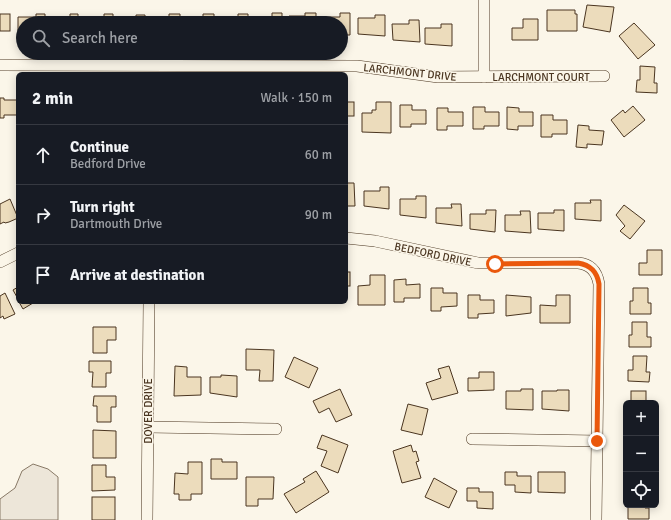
<!DOCTYPE html>
<html lang="en">
<head>
<meta charset="utf-8">
<style>
  :root { --surface:#171b24; --page:#20242c; --text:#f1f3f6; --muted:#9ea1a6; --line:#363941 }
  body { margin:0; font-family:Signika,sans-serif; background:var(--page); color:var(--text) }
  .controls { position:absolute; right:12px; bottom:12px; display:grid; overflow:hidden; border-radius:6px; box-shadow:0 2px 10px #0003 }
  .controls button { width:36px; height:36px; display:grid; place-items:center; padding:0; border:0; border-bottom:1px solid var(--line); background:var(--surface); color:var(--text); font:20px sans-serif }
  .stop { position:absolute; width:12px; height:12px; margin:-9px; border:3px solid #ea580c; border-radius:50%; background:#fff }
  .stop.end { background:#ea580c; border-color:#fff; box-shadow:0 1px 4px #0008 }
  .list { margin:0; padding:0; list-style:none }
  h2 { display:flex; justify-content:space-between; align-items:center; height:52px; margin:0; padding:0 16px; font-size:17px }
  h2 small { font-size:13px; font-weight:400; color:var(--muted) }
  .list li { display:grid; grid-template-columns:26px 1fr auto; gap:12px; align-items:center; box-sizing:border-box; height:60px; padding:0 16px; border-top:1px solid var(--line) }
  .list b { display:block; font-size:15px; white-space:nowrap }
  .list p { margin:0; font-size:13px; white-space:nowrap; color:var(--muted) }
  .list em { font-size:13px; font-style:normal; color:var(--muted) }
  .icon { flex:none; width:22px; height:22px; fill:none; stroke:currentColor; stroke-width:2; stroke-linecap:round; stroke-linejoin:round }
  .map { position:relative; flex:none; width:671px; height:520px; overflow:hidden }
  .search { position:absolute; background:var(--surface); box-shadow:0 2px 10px #0003; left:16px; top:16px; width:332px; height:44px; display:flex; align-items:center; gap:10px; box-sizing:border-box; padding:0 14px; border-radius:22px; color:var(--muted); font-size:15px }
  .panel { position:absolute; background:var(--surface); box-shadow:0 2px 10px #0003; left:16px; top:72px; width:332px; height:232px; border-radius:6px }
  .map>svg:first-child { display:block }
  .green { fill:#ede6d9; stroke:#887966 }
  .building { fill:#ecdcbc; stroke:#4a3520 }
  .lines { fill:none; stroke-linecap:round; stroke-linejoin:round }
  .minor-casing { stroke:#4a3520; stroke-width:12 }
  .minor { stroke:#fbf6e9; stroke-width:11 }
  .route { stroke:#ea580c; stroke-width:5 }
  .labels { text-anchor:middle; stroke-width:3; stroke-linejoin:round; paint-order:stroke }
  .street-label { font-size:11px; fill:#4a3520; stroke:#fbf6e9 }
</style>
</head>
<body>
<div class="map">
<svg width="671" height="520" viewBox="0 0 671 520">
  <rect width="100%" height="100%" fill="#fbf6e9"/>
  <!-- green -->
  <polygon class="green" points="33,464 48,469 58,477 58,520 0,520 0,499 15,488 22,471"/>
  <!-- building -->
  <g class="building">
    <polygon points="587,5 614,7 610,32 583,27"/>
    <polygon points="547,10 575,10 575,14 577,14 577,31 547,31"/>
    <polygon points="272,13 282,13 282,23 255,23 255,17 272,17"/>
    <polygon points="305,13 316,13 316,23 289,23 289,16 305,16"/>
    <polygon points="340,13 350,13 350,35 341,35 341,23 323,23 323,17 340,17"/>
    <rect x="0" y="14" width="10" height="17"/>
    <polygon points="36,14 45,14 45,23 23,23 23,31 18,31 18,17 36,17"/>
    <polygon points="70,14 78,14 78,23 52,23 52,17 70,18"/>
    <polygon points="104,14 113,14 113,23 86,23 86,17 104,17"/>
    <polygon points="169,14 180,14 180,23 153,23 153,18 169,18"/>
    <polygon points="203,14 214,14 214,23 187,23 187,17 203,17"/>
    <polygon points="238,14 248,14 248,23 221,23 221,18 238,18"/>
    <polygon points="136,15 145,15 145,23 119,23 119,18 136,18"/>
    <polygon points="375,15 385,15 385,36 358,34 358,18 375,18"/>
    <polygon points="523,19 538,19 538,40 512,40 512,28 523,28"/>
    <polygon points="409,20 419,20 420,42 393,40 392,24 409,24"/>
    <polygon points="634,23 655,45 638,59 619,36"/>
    <polygon points="441,24 452,24 452,46 425,44 425,28 441,28"/>
    <polygon points="640,66 655,67 654,83 657,83 657,93 636,92 637,80 640,80"/>
    <polygon points="0,98 4,98 4,100 18,100 18,115 4,115 4,118 0,118"/>
    <rect x="346" y="102" width="8" height="14"/>
    <polygon points="376,102 391,102 391,133 362,132 362,113 372,113 372,110 376,110"/>
    <polygon points="400,105 412,105 412,110 426,110 426,124 411,124 411,127 400,127"/>
    <polygon points="633,106 645,120 624,137 611,120 623,110 625,113"/>
    <polygon points="473,107 485,107 485,112 499,112 499,126 484,126 484,129 473,129"/>
    <polygon points="507,107 519,108 519,112 533,112 533,126 518,126 518,130 507,129"/>
    <polygon points="437,108 448,108 448,112 463,112 463,126 447,126 447,130 437,130"/>
    <polygon points="541,115 553,115 553,120 567,120 567,134 552,134 552,137 541,137"/>
    <polygon points="578,125 589,126 589,130 604,131 602,145 587,144 587,148 576,147"/>
    <polygon points="346,183 354,183 355,206 346,206"/>
    <polygon points="380,187 389,187 389,209 364,206 364,191 380,191"/>
    <polygon points="416,196 426,196 426,218 400,215 400,199 416,199"/>
    <polygon points="10,199 18,218 9,222 5,223 4,222 0,224 0,204"/>
    <polygon points="590,200 601,200 601,221 575,219 575,203 591,203"/>
    <polygon points="451,204 461,204 462,226 436,223 436,208 452,208"/>
    <polygon points="624,205 645,221 630,239 620,231 625,226 616,215"/>
    <polygon points="486,210 496,210 495,232 470,229 470,214 486,214"/>
    <polygon points="554,210 564,210 564,231 538,229 538,213 554,213"/>
    <polygon points="520,211 530,211 531,233 505,231 505,215 521,215"/>
    <polygon points="647,250 662,250 662,275 639,275 639,263 647,263"/>
    <rect x="346" y="272" width="4" height="14"/>
    <polygon points="370,275 385,275 385,305 358,305 358,286 370,285"/>
    <polygon points="406,279 406,285 420,284 420,298 404,298 404,302 394,302 394,280"/>
    <polygon points="18,287 18,299 13,290"/>
    <polygon points="431,288 443,288 443,293 457,293 457,306 441,307 441,311 431,311"/>
    <polygon points="633,288 648,288 648,303 651,303 651,314 630,314 630,301 633,301"/>
    <polygon points="5,293 15,314 4,319 3,316 0,318 0,296"/>
    <polygon points="468,295 480,295 480,300 494,300 494,313 478,314 478,318 468,318"/>
    <polygon points="506,295 531,297 531,313 506,316"/>
    <polygon points="556,295 570,295 570,323 540,323 540,305 556,306"/>
    <polygon points="19,302 33,302 33,303 23,309"/>
    <polygon points="632,322 647,322 647,337 651,337 651,347 629,347 629,335 632,335"/>
    <polygon points="93,327 116,327 116,340 107,340 107,353 93,353"/>
    <polygon points="246,349 274,350 273,381 259,381 260,370 246,370"/>
    <polygon points="633,356 647,356 646,372 650,372 649,382 628,381 628,370 633,370"/>
    <polygon points="294,357 318,368 309,388 285,377"/>
    <polygon points="89,361 111,361 111,373 106,373 106,387 92,387 93,372 89,372"/>
    <polygon points="175,366 187,367 187,377 201,377 201,395 174,396"/>
    <polygon points="449,366 458,393 432,400 426,383 441,378 438,369"/>
    <polygon points="479,372 494,372 494,390 468,391 468,378 479,378"/>
    <polygon points="221,375 237,376 237,397 210,393 210,377 221,377"/>
    <polygon points="340,389 352,415 336,422 329,408 319,413 313,401"/>
    <polygon points="521,389 533,389 533,410 506,409 506,391 521,391"/>
    <polygon points="557,390 569,390 569,411 542,409 542,391 557,391"/>
    <rect x="631" y="391" width="15" height="12"/>
    <polygon points="94,396 116,396 116,407 111,407 111,422 97,422 97,406 93,406"/>
    <polygon points="408,404 428,409 422,435 401,430"/>
    <polygon points="93,430 116,431 116,458 93,458"/>
    <polygon points="322,435 348,445 338,473 321,466 327,451 317,448"/>
    <polygon points="411,445 413,452 416,451 419,461 416,462 421,478 402,483 393,451"/>
    <polygon points="211,459 222,459 222,462 237,462 237,479 211,479"/>
    <polygon points="188,462 202,462 202,494 191,494 191,500 179,500 179,494 174,494 175,473 188,474"/>
    <polygon points="92,465 106,465 106,477 115,477 115,490 92,491"/>
    <polygon points="316,471 329,492 296,513 284,494 305,482 303,479"/>
    <polygon points="505,472 517,472 517,476 531,476 531,493 515,492 515,485 505,485"/>
    <polygon points="538,472 565,472 565,493 538,492"/>
    <polygon points="246,477 274,477 273,499 258,499 258,506 246,506"/>
    <polygon points="434,478 457,491 449,508 425,497"/>
    <polygon points="467,488 479,488 479,492 493,492 493,509 477,508 477,501 467,501"/>
    <rect x="92" y="497" width="23" height="23"/>
    <polygon points="631,505 645,505 645,508 649,508 649,519 628,519 628,507 631,507"/>
  </g>
  <g class="lines">
    <!-- minor casing -->
    <g class="minor-casing">
      <g id="minor">
        <polyline points="0,65 357,66 438,77 604,76"/>
        <polyline points="484,77 484,0"/>
        <path d="M346,238l29,3 103,22h100c13,1 19,9 21,21l-3,236"/>
        <polyline points="0,262 18,253"/>
        <polyline points="148,427 276,429"/>
        <polyline points="472,439 597,441"/>
        <polyline points="147,520 149,302"/>
      </g>
    </g>
    <!-- minor -->
    <use href="#minor" class="minor"/>
  </g>
  <g class="lines">
    <!-- route -->
    <path class="route" d="M495,264l83,-1c13,2 19,9 21,21l-2,157"/>
  </g>
  <g class="labels">
    <!-- street labels -->
    <g class="street-label">
      <text transform="translate(410 72) rotate(6)" y="4">LARCHMONT DRIVE</text>
      <text x="541" y="81">LARCHMONT COURT</text>
      <text transform="translate(433 254) rotate(12)" y="4">BEDFORD DRIVE</text>
      <text transform="translate(148 411) rotate(-90)" y="4">DOVER DRIVE</text>
    </g>
  </g>
</svg>
<div class="controls">
<button>+</button>
<button>−</button>
<button><svg class="icon" aria-label="locate" viewBox="0 0 24 24"><circle cx="12" cy="12" r="6"/><path d="M12 2v4M12 18v4M2 12h4M18 12h4"/></svg></button>
</div>
<div class="stop" style="left:495px;top:264px"></div>
<div class="stop end" style="left:597px;top:441px"></div>
<div class="search"><svg class="icon" aria-label="search" viewBox="0 0 24 24"><circle cx="10" cy="10" r="6"/><path d="M15 15l6 6"/></svg>Search here</div>
<section class="panel">
<h2>2 min<small>Walk · 150 m</small></h2>
<ul class="list">
<li><svg class="icon" aria-label="ahead" viewBox="0 0 24 24"><path d="M12 20V5M6 11l6-6 6 6"/></svg><div><b>Continue</b><p>Bedford Drive</p></div><em>60 m</em></li>
<li><svg class="icon" aria-label="right" viewBox="0 0 24 24"><path d="M7 20v-9h11M14 6l5 5-5 5"/></svg><div><b>Turn right</b><p>Dartmouth Drive</p></div><em>90 m</em></li>
<li><svg class="icon" aria-label="arrive" viewBox="0 0 24 24"><path d="M6 21V4h12l-3 4 3 4H6"/></svg><div><b>Arrive at destination</b></div></li>
</ul>
</section>
</div>
</body>
</html>
